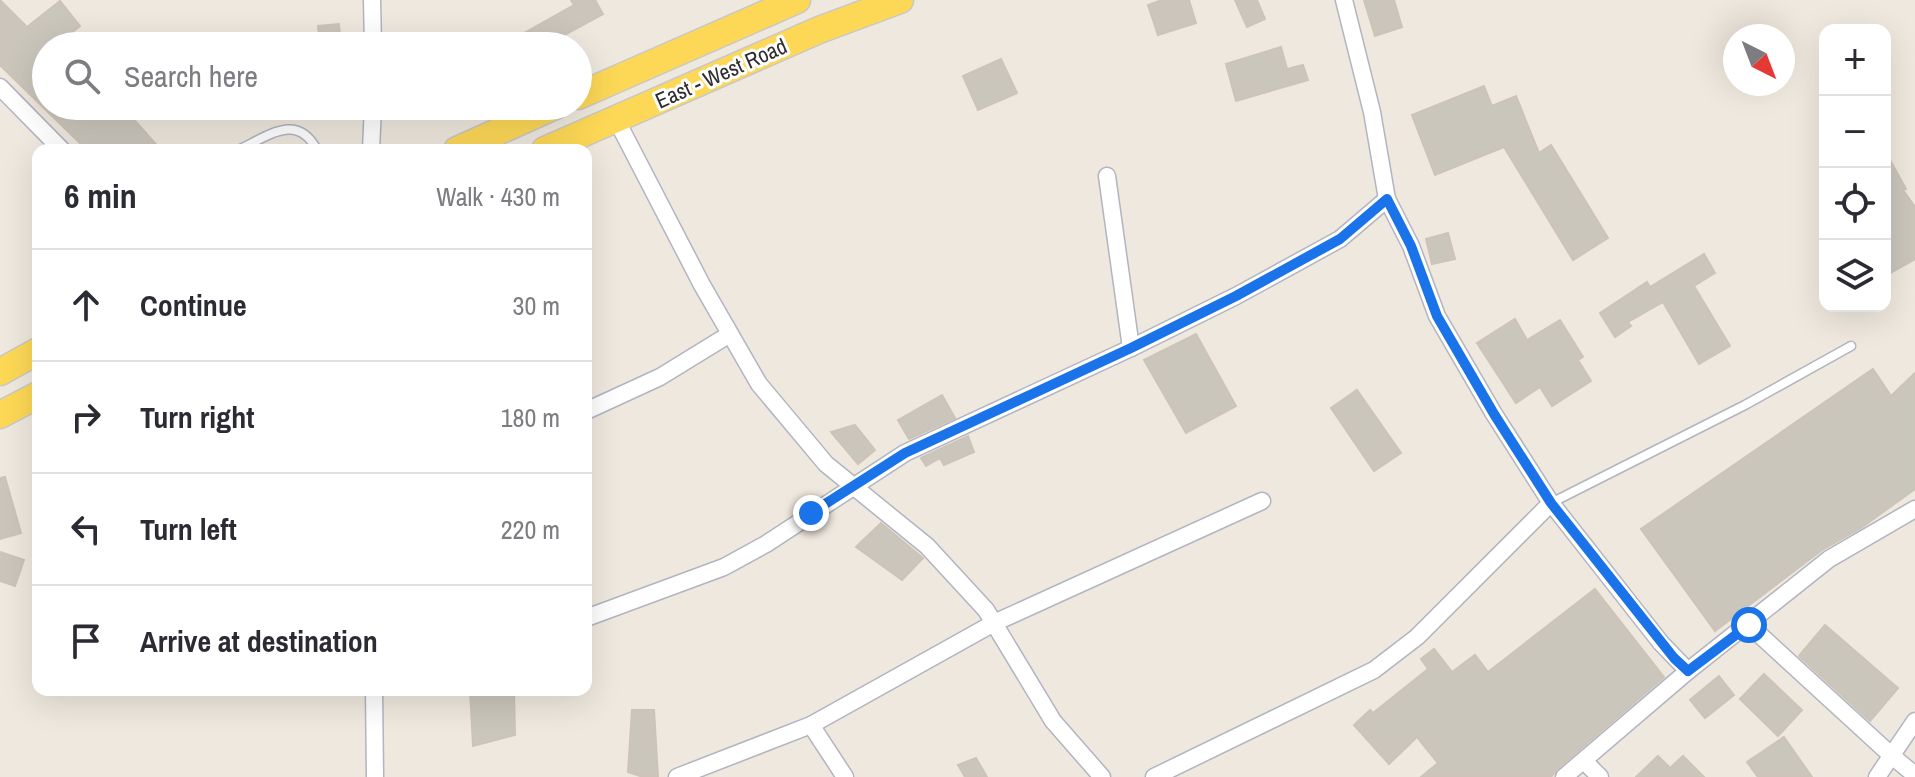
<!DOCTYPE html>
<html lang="en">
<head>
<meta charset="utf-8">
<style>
  :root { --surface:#fff; --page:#f7f7f7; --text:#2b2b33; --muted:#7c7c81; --line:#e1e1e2 }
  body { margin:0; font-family:"Archivo Narrow",sans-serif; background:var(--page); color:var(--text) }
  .controls { position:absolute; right:24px; top:24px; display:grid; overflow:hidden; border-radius:16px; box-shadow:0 8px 32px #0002 }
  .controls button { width:72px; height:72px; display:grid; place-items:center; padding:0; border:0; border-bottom:2px solid var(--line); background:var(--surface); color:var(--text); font:40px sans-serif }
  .compass { position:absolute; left:1723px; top:24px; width:72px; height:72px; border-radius:50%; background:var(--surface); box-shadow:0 8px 32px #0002; rotate:138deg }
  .stop { position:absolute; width:24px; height:24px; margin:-18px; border:6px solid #1a73e8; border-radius:50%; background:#fff }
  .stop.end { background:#1a73e8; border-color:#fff; box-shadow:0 2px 8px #0008 }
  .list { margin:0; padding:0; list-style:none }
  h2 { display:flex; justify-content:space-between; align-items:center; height:104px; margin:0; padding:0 32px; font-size:34px }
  h2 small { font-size:26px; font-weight:400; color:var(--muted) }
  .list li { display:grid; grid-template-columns:52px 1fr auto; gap:24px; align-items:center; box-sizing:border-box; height:112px; padding:0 32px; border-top:2px solid var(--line) }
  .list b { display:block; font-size:30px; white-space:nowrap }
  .list em { font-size:26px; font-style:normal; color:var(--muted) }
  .icon { flex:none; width:44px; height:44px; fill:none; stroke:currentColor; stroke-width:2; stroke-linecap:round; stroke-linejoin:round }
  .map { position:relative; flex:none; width:1915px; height:777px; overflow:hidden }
  .search { position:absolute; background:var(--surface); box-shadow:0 8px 32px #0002; left:32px; top:32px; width:560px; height:88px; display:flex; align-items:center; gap:20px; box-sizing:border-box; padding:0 28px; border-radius:44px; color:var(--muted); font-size:30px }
  .panel { position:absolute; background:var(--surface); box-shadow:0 8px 32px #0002; left:32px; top:144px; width:560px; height:552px; border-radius:16px }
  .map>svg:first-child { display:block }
  .building { fill:#cbc6bc; stroke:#cbc4b7; stroke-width:2 }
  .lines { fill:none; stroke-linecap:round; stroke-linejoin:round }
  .lane-casing { stroke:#b2b4c1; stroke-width:11 }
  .street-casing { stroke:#b2b4c1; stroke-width:19 }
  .primary-casing { stroke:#c8c8c8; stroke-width:29 }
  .lane { stroke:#fff; stroke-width:8 }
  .street { stroke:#fff; stroke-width:16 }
  .primary { stroke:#fdd856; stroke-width:26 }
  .route { stroke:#1a73e8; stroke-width:10 }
  .labels { text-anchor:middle; stroke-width:6; stroke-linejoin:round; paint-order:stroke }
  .street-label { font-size:22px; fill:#2d2d2d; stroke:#fff }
</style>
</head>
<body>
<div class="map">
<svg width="1915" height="777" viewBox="0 0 1915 777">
  <rect width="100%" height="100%" fill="#efe8de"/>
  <!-- building -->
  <g class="building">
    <polygon points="0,0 27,27 60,1 80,26 70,34 83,46 46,46 46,106 122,106 161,150 87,150 0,65"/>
    <polygon points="571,0 595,0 603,14 544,46 501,46 574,5"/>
    <polygon points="1162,0 1189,0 1196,23 1158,35 1148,5"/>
    <polygon points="1235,0 1257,0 1265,19 1247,27"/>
    <polygon points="1364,0 1394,0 1402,27 1375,36"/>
    <polygon points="339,24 341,46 320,46 318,26"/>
    <polygon points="1281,47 1287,69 1303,65 1308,80 1236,101 1226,64"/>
    <polygon points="1001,59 1017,93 978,110 963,76"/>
    <polygon points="1484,86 1492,106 1516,96 1539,153 1551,145 1608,238 1573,260 1504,147 1435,175 1412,115"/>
    <polygon points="1885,151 1906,189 1903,190 1915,207 1915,259 1885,276"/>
    <polygon points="1448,233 1455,259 1432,264 1426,239"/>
    <polygon points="1704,254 1715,273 1694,286 1730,346 1699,364 1663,302 1628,322 1631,326 1615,337 1600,313 1647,282 1650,287"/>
    <polygon points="1515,319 1527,340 1560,320 1583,357 1578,360 1591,381 1552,406 1540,387 1516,403 1477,343"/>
    <polygon points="1196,334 1236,406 1186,433 1144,360"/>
    <polygon points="1873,369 1891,396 1915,373 1915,489 1861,528 1822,550 1715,631 1641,529"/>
    <polygon points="1357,390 1401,453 1374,471 1331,408"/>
    <polygon points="942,395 955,418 909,439 898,420"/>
    <polygon points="855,425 875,450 858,464 831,432"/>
    <polygon points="968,436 974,452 944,465 940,458 926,466 921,458"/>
    <polygon points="5,477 21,533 0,539 0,478"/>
    <polygon points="881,523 923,558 902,580 856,547"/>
    <polygon points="0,552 24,560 15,586 0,581"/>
    <polygon points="1595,589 1664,677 1557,769 1551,777 1421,777 1438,763 1417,737 1389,764 1354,725 1370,710 1373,713 1428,669 1421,659 1434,649 1452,672 1475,655 1488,672"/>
    <polygon points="1825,625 1898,688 1870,721 1799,656"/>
    <polygon points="1764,674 1802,710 1778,736 1740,699"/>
    <polygon points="1719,676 1734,695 1705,718 1690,700"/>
    <polygon points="470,690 514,690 515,735 473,746"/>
    <polygon points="632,710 654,710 658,777 643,777 628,772"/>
    <polygon points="1784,737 1812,777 1758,777 1747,762"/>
    <polygon points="1658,756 1670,768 1683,756 1704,777 1636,777"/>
    <polygon points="976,758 987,777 965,777 958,765"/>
  </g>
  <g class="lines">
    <!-- lane casing -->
    <g class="lane-casing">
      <g id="lane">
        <path d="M238,150c29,-13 59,-39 79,0"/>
        <polyline points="1551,503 1745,405 1851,346"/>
      </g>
    </g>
    <!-- street casing -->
    <g class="street-casing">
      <g id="street">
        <polyline points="372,0 373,46"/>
        <polyline points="1344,0 1372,112 1387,199 1411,246 1437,316 1494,414 1551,503 1661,643 1688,671"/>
        <polyline points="0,87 62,150"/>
        <polyline points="616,119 702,285 759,384 826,464 927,546 986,610 1053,721 1102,777"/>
        <polyline points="371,150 373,106"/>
        <polyline points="1107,176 1131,348"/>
        <polyline points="586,411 660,377 730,334"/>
        <polyline points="586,618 724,567 766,544 905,453 1131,348 1236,296 1340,239 1387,199"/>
        <polyline points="1749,625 1892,756 1915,775"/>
        <polyline points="374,690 375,777"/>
        <polyline points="811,725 845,777"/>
        <polyline points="1584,761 1600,777"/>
        <polyline points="677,777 811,725 994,623 1262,501"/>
        <polyline points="1154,777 1374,670 1417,637 1551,503"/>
        <polyline points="1564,777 1688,671 1829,559 1915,509"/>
        <polyline points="1877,777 1915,721"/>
      </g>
    </g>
    <!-- primary casing -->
    <g class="primary-casing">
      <g id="primary">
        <polyline points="578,96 797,0"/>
        <polyline points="457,150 555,106"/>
        <polyline points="545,150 819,30 900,0"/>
        <polyline points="0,372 38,351"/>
        <polyline points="0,415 38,395"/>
      </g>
    </g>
    <!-- lane -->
    <use href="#lane" class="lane"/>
    <!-- street -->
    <use href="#street" class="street"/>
    <!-- primary -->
    <use href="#primary" class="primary"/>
  </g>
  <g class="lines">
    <!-- route -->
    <polyline class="route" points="811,513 905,453 1131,348 1236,296 1340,239 1387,199 1411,246 1437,316 1494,414 1551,503 1674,658 1688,671 1749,625"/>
  </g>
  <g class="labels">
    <!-- street labels -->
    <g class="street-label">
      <text transform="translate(721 73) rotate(-24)" y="8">East - West Road</text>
    </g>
  </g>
</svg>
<div class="controls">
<button>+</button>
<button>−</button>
<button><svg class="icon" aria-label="locate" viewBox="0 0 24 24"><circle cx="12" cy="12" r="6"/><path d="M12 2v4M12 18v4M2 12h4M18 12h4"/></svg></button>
<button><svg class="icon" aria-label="layers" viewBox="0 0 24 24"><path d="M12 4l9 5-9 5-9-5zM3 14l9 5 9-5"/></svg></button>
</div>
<svg class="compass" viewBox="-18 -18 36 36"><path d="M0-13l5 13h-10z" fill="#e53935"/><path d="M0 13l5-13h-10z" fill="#7c7c81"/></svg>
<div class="stop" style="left:1749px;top:625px"></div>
<div class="stop end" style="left:811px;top:513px"></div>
<div class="search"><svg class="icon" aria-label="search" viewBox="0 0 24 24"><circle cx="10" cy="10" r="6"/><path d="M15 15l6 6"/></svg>Search here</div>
<section class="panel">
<h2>6 min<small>Walk · 430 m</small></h2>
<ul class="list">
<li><svg class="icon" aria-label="ahead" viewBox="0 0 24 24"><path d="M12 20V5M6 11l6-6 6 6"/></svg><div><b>Continue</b></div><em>30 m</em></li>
<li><svg class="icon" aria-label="right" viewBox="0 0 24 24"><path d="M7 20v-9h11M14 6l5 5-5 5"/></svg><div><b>Turn right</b></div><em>180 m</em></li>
<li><svg class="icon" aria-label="left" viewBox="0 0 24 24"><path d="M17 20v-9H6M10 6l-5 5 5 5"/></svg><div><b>Turn left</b></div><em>220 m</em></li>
<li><svg class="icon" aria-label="arrive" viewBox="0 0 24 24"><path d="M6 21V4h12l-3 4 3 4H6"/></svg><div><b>Arrive at destination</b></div></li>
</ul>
</section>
</div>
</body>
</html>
